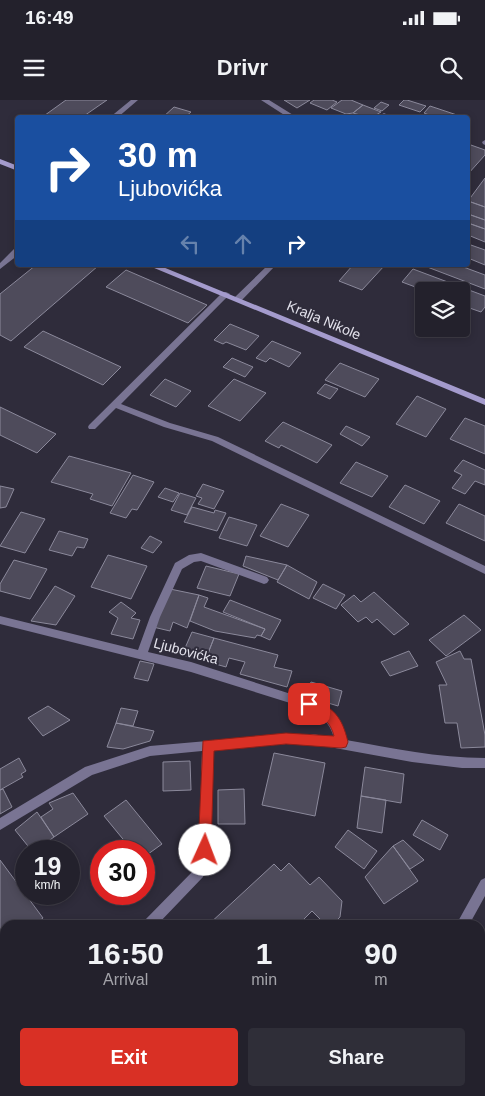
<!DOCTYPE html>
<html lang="en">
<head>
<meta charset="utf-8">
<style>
	body { margin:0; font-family:Helvetica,sans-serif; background:#2f2e38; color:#f1f3f6; height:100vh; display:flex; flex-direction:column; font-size:19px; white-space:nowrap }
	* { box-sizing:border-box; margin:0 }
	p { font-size:16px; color:#a3a3a9 }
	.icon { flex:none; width:28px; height:28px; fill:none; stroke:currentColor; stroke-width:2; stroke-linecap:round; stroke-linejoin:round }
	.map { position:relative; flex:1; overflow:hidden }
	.panel { position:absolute; left:0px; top:820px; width:485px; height:176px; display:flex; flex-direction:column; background:#23212c; border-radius:15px 15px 0 0; box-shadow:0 2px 8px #0003,0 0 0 1px #403e48 }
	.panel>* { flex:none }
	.top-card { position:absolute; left:15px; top:15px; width:455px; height:152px; border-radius:5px; box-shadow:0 2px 8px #0003,0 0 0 1px #403e48; background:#1a4fa0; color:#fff; overflow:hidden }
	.tools { position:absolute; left:415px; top:182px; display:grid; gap:10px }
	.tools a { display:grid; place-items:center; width:55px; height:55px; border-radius:5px; background:#23212c; box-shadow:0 2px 8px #0003,0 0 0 1px #403e48; font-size:25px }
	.speed { position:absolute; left:15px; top:740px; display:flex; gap:10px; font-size:25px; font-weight:700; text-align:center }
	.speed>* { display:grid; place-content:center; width:65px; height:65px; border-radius:50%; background:#23212c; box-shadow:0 2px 8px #0003,0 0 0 1px #403e48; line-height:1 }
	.speed small { font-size:12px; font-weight:400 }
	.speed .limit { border:8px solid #d22; background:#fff; color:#111 }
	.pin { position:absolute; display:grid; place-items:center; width:42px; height:42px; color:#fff; margin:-21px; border-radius:10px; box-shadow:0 2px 8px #0006 }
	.me { position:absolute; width:55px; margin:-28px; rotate:2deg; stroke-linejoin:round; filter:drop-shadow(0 0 4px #0008) }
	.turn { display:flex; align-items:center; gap:18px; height:105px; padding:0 20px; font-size:22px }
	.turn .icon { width:65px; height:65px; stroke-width:2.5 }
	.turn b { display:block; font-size:35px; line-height:42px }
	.lanes { display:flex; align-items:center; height:48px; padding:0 20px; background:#0003; justify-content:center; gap:25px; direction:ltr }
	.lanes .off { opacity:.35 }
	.eta { display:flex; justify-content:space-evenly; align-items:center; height:85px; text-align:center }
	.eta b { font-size:30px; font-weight:700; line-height:35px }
	.primary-button { display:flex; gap:10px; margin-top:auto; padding:10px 20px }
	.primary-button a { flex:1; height:58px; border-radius:5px; background:#d93025; color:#fff; font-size:20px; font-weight:700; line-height:58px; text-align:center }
	.primary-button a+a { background:#2f2e38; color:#f1f3f6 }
	.status { display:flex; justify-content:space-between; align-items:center; height:35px; padding:0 25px; background:#23212c; direction:ltr }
	.status svg { height:14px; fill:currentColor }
	header { display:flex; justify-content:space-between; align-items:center; height:65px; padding:0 20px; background:#23212c; font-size:22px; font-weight:700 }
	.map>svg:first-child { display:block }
</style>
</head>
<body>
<div class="status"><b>16:49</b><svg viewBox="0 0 49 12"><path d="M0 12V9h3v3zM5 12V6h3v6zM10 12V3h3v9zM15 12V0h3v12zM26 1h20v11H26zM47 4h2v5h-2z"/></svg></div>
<header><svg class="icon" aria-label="menu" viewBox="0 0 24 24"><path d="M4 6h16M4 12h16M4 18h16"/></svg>Drivr<svg class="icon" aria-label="search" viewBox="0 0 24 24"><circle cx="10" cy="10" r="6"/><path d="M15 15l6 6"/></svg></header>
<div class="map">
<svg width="485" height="996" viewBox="0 0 485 996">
	<rect width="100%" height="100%" fill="#2f2c3b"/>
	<!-- building -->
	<path fill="#4e4b5b" stroke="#8b899b" d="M66,0h41l-26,18h-40z
		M284,0h26l-13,8z
		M314,0h18l5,2 -10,8 -17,-7z
		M342,0h9l12,5 -10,8 -7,1 -15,-6z
		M404,0h3l19,6 -6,6 -21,-7z
		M381,2l8,3 -7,6 -8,-3z
		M363,5l18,7 -10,6 -18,-5z
		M430,6l27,9 -2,3h-18l-13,-5z
		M174,7l17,5 -7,6h-22z
		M468,44l17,6v5l-17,19z
		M485,78v29l-17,-6z
		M468,101l17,6v13l-17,-6z
		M468,114l17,6v9l-17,-6z
		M468,123l17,6v13l-17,-7z
		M468,144l17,6v15l-17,-7z
		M36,165l62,1 -87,75 -11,-6v-41z
		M353,165h32l-23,25 -23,-9z
		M422,165h36l27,10v14z
		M413,169l72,27v11l-4,5 -20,-7v-14h-35l-24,-9z
		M126,170l81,35 -19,18 -82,-36z
		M230,224l29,12 -13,14 -20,-8 -3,2 -9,-4z
		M43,231l78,36 -18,18 -79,-38z
		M272,241l29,12 -12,14 -19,-9 -4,4 -10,-4z
		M232,258l21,9 -8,10 -22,-10z
		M340,263l39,16 -14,18 -40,-17z
		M165,279l26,12 -15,16 -26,-12z
		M234,279l32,14 -26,28 -32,-15z
		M325,284l13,5 -8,10 -13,-6z
		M417,296l29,13 -20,28 -30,-13z
		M0,307l56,27 -19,19 -37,-18z
		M465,318l20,8v28l-35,-15z
		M283,322l49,23 -15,18 -36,-18 -2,3 -14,-7z
		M346,326l24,11 -8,9 -22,-12z
		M69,356l62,17 -19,33 -22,-7 3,-5 -42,-12z
		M463,360l22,10v15l-10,-4 -10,13 -13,-6 10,-13 -8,-4z
		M356,362l32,14 -16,21 -32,-14z
		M133,375l21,7 -17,28 -5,-1 -6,9 -16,-5z
		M203,384l21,7 -10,18 -16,-5 4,-6 -6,-2z
		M405,385l35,16 -16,23 -35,-17z
		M0,386l14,3 -8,18 -6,1z
		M165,388l14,5 -6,9 -15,-5z
		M180,393l16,5 -9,17 -16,-5z
		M281,404l28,11 -21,32 -28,-11z
		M459,404l26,12v25l-39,-18z
		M192,407l22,6 1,-3 11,3 -9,18 -33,-9z
		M21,412l24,7 -20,34 -25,-7z
		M229,417l28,8 -10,21 -28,-8z
		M59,431l29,8 -4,9 -7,-1 -5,9 -23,-6z
		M150,436l12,6 -9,11 -12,-5z
		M108,455l39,11 -16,33 -40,-12z
		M246,456l41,9 -9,15 -35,-14z
		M14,460l33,9 -17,30 -30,-8v-7z
		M287,465l30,17 -8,17 -32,-17z
		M206,466l33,8 -9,22 -33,-8z
		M323,484l22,11 -9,14 -23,-11z
		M55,486l20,10 -19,29 -25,-4z
		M170,489l29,6 -12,33 -14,-6 -3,9 -17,-4z
		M374,492l35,32 -15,11 -17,-16 -5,4 -6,-6 -8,5 -17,-17 13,-10 7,7z
		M199,495l9,3 -4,9 61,22 -4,7 -4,-1 -2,3 -40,-7 -25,-10z
		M230,500l51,20 -11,20 -9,-4 4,-7 -42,-17z
		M121,502l15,11 -5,5 9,2 -7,19 -22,-5 7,-16 -9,-6z
		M464,515l17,15 -35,26 -17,-16z
		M192,532l22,6 -9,23 -23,-6z
		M214,538l64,17 -4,12 18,4 -5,16 -47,-13 5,-12 -16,-4 -3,9 -21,-6z
		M409,551l9,15 -28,10 -9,-14z
		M460,551l4,8h7l14,76v12l-24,1 -4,-25h-12l-6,-38h8l-11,-23z
		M140,561l14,3 -6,17 -14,-3z
		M311,582l31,9 -4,15 -33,-10z
		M48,606l22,14 -27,16 -15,-18z
		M121,608l17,3 -5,15 -17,-3z
		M116,623l38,8 -4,10 -27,8 -16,-2z
		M274,653l51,10 -10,53 -53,-11z
		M19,658l7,13 -5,3 2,3 -23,13v-21z
		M190,661l1,29 -28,1v-29z
		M365,667l39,7 -3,29 -40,-7z
		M3,689l9,18 -12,7v-24z
		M244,689l1,35h-27v-34z
		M73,693l15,21 -34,23 -13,-20 12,-8 -4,-6z
		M361,696l25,4 -4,33 -25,-5z
		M126,700l36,44 -18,13v-6h-26l9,-7 -23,-28z
		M37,712l17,25 -7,5 6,9h-21l-17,-21z
		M422,720l26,15 -8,15 -27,-15z
		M348,730l29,21 -13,18 -29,-22z
		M403,740l21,20 -14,9 -17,-23z
		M393,746l25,35 -34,23 -19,-27z
		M0,760l43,58 -9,7h-29v22l-5,4z
		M289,763l21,22 9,-8 23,24 -2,16 -8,8h-6l-14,-14 -14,14h-90l66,-61 7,7z
		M5,850v79l-5,-7v-68z
		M485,907v21l-5,-4v-7z
		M49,991h55l-5,5h-46z
		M253,991h81l-4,5h-73z
		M442,991h32l6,5h-41z"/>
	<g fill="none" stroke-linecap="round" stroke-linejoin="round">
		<!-- lane -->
		<path fill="#797493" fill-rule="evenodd" d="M485,40v5l-2,-1 -1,-2z"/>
		<!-- street -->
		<path fill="#797493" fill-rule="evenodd" d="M131,0h7l-21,18h-8z
			M261,0h8l29,18h-9z
			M384,13l2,1v2l-11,2z
			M15,148h3v7l-18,14v-6z
			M268,165h8l-35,36h-6v-4z
			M223,192h3l4,2 -109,110 49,19 48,14 267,129v8l-273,-133 -48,-14 -48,-19 -21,21h-6l-1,-2 1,-2z
			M201,453l66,24 2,3 -2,3 -3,1 -63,-23 -7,1 -12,7 -22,48 -12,35 43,10 122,39c18,9 28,19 33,39 46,8 92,18 139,18v10h-23l-50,-6 -99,-18h-27l-73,6 -2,100 -8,27 -46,48h-15l2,-4 50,-51 5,-20 3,-99 -52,5 -58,19 -92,55v-12l85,-51 65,-21 136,-12h27l21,4c-4,-16 -14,-23 -28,-30l-115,-36 -191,-48v-8l138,34 12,-33 25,-54 14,-8z
			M485,778v18l-16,29h-13l25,-45z
			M480,971l5,2v15l-5,-2z
			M358,991h15l-2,5h-15z"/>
		<!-- secondary -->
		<path fill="#a49bcd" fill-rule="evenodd" d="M0,59l18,7v5l-18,-7z
			M147,165h11l327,134v6z"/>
	</g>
	<!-- route -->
	<path fill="#d93025" stroke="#8d1f18" d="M309,598c25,9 33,19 39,44l-2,5 -5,1 -55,-4 -72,7 -3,99 -1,4 -5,2 -5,-2 -2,-4 5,-109 83,-8 48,3c-6,-24 -24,-19 -31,-32l2,-4z"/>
	<g text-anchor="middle" stroke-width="4" stroke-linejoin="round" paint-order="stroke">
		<!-- street labels -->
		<g font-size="14" fill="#e2e1eb" stroke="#2f2c3b">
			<text transform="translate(324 220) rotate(23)" y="5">Kralja Nikole</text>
			<text transform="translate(186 551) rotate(15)" y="5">Ljubovićka</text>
		</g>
	</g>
</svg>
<div class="tools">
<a><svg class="icon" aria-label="layers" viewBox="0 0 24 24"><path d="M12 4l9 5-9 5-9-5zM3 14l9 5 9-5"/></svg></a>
</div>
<div class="speed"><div>19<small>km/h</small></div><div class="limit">30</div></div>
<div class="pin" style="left:309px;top:604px;background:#d93025"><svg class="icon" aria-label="arrive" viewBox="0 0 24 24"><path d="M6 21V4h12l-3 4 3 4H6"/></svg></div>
<svg class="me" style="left:205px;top:750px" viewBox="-20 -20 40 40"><circle r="19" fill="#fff"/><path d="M0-13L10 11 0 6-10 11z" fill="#d93025"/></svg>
<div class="top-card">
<div class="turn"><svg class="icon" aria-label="right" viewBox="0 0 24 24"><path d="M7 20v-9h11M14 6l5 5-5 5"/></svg><div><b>30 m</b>Ljubovićka</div></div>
<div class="lanes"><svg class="icon off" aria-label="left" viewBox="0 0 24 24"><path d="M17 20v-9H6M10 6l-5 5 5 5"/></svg><svg class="icon off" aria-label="ahead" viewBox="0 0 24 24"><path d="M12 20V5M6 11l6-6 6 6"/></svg><svg class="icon" aria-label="right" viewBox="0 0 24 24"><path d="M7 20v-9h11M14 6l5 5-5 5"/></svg></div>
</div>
<section class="panel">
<div class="eta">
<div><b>16:50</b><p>Arrival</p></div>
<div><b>1</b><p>min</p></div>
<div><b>90</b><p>m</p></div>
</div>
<div class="primary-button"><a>Exit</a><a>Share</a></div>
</section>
</div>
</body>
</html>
